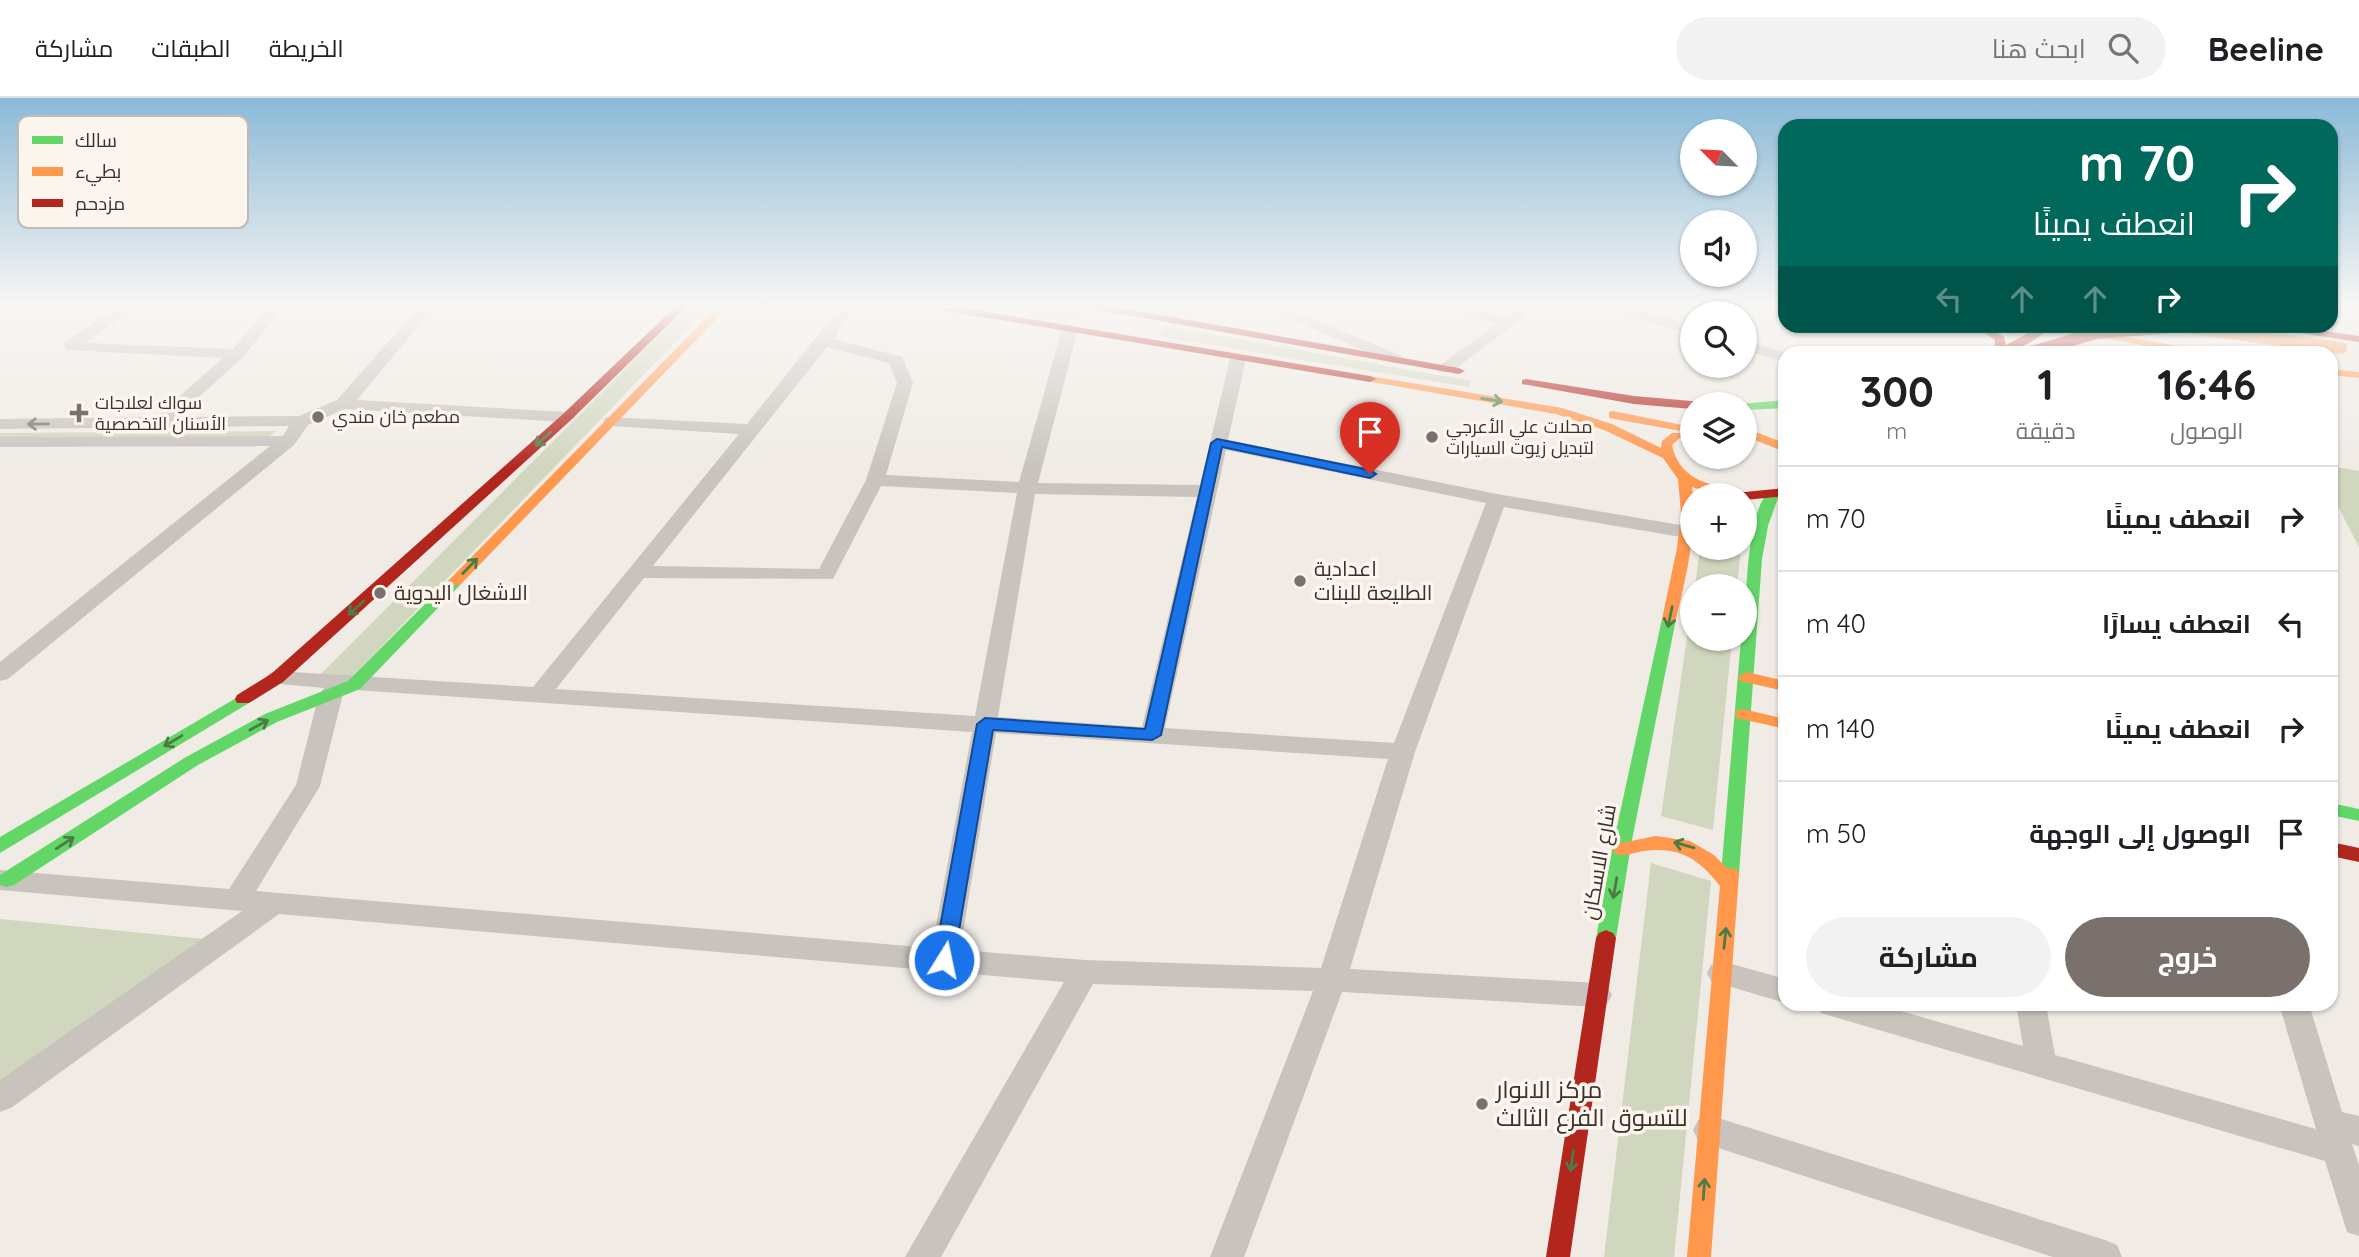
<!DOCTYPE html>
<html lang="ar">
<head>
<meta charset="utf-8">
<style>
	body { margin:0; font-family:Quicksand,Cairo,sans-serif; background:#f2f2f2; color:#202124; direction:rtl; height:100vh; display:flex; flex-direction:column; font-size:26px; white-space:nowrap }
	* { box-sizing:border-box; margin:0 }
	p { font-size:23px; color:#757577 }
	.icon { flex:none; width:38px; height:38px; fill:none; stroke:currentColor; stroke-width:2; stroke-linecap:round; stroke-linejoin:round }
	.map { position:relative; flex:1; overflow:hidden; direction:ltr }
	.sheet { position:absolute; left:1778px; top:248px; width:560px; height:665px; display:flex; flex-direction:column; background:#fff; border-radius:21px; box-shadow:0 2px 5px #0004; direction:rtl }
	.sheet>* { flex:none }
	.guide { position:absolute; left:1778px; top:21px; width:560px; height:214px; border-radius:21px; box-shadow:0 2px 5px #0004; direction:rtl; background:#00695c; color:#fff; overflow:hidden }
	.needle { width:46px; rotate:294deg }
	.fabs { position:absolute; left:1680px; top:21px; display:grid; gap:14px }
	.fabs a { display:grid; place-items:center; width:77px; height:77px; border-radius:50%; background:#fff; box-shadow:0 2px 5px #0004; font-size:35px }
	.pin { position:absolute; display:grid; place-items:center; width:60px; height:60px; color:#fff; margin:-72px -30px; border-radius:50% 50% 50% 0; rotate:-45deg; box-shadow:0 0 7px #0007 }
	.pin .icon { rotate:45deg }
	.me { position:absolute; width:77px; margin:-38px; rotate:10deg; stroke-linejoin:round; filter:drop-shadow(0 0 5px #0008) }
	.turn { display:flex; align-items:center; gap:24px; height:147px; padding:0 28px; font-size:32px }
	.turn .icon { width:91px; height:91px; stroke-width:2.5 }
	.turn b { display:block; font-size:49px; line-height:60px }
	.lanes { display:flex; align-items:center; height:66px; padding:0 28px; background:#0003; justify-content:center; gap:35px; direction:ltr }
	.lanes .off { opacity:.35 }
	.eta { display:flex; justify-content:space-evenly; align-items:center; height:119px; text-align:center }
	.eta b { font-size:42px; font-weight:700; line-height:49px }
	.primary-button { display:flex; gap:14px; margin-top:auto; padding:14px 28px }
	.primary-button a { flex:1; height:80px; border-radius:42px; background:#7a716c; color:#fff; font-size:28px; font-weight:700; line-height:80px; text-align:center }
	.primary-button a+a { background:#f2f2f2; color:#202124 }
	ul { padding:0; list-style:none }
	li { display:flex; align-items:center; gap:21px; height:105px; padding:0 28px; border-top:2px solid #e0e0e0 }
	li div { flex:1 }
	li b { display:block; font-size:26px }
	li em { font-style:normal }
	header { display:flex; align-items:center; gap:42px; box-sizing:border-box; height:98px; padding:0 35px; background:#fff; border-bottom:2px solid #e0e0e0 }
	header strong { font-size:33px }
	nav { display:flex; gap:38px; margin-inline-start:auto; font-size:24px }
	.search { width:490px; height:63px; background:#f2f2f2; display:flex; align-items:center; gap:18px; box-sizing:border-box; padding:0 24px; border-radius:38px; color:#757577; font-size:26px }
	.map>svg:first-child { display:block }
</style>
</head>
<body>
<header>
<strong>Beeline</strong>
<div class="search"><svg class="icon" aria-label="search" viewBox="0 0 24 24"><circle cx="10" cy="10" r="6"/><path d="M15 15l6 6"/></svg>ابحث هنا</div>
<nav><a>الخريطة</a><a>الطبقات</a><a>مشاركة</a></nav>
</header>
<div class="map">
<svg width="2359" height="1159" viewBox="0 0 2359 1159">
	<rect width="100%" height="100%" fill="#f0ebe5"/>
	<!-- green -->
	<path fill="#d1d6bf" d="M687,209h22l-357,370 -33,-1z
		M998,209h56l30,5 -8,8z
		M1167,228l304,55 -2,6 -312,-51z
		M276,333l-11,9 -265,3v-10z
		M2331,368l28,5v76l-28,-54z
		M1700,450h41l-4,38h-42z
		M1692,505v36h40l-19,191 -52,-14z
		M1651,765l60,18 -37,376h-70z
		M0,821l204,20 -204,142z"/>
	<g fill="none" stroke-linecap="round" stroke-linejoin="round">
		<!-- street -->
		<path fill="#c9c3be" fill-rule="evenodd" d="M118,209h18l-51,36 148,6 35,-42h16l-41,50 -66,60 122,-1 38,-16 82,-93h15l-77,93 210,12 9,5 -9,5 -222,-13 -37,16 -14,20 -286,234 -8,2v-19l270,-216 -270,1v-10l283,-1 6,-10 -289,3v-10l156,-2 67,-59 -156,-8 -3,-6 2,-3z
			M840,209h15l-22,32 69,18 11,26 -27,92 133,7 43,-153 8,-5 8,5 -40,154 162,2 30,-126 8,-5 8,5 -18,81 269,54 195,33v10l-5,1 -183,-31 -89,245 -65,217 247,14 10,3 5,9 -5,9 -10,3 -255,-15 -98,265h-34l103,-266 -220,-7 -152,273h-36l159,-275 -785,-68 -268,194 -11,4v-32l242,-169 -242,-21v-20l229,19 67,-104 23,-91 5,-6 -55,-5 -3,-5 3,-5 8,-2 256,16 206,-253 -127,-8 -9,-5 3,-4 141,7zM827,249l62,16 8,20 -31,97 -47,89 -166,-3zM1226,352l260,53 -92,240 -229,-15zM881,388l136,7 -42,223 -419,-27 88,-111 189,1zM1035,396l162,3 -55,230 -144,-10zM340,591l632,43 -40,216 -676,-57 64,-105 23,-92zM996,635l392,26 -67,209 -236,-8 -125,-10z
			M1263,209h20l117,48 2,3 -8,5 -6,-2z
			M1449,209h22l35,10 14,-10h17l-86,65h-12l-2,-3 2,-3 58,-42 -46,-14z
			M1605,209h23l64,18v10l-84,-25z
			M1745,242l6,2 39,12h-5v8l-6,-2 -34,-10z
			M1721,863l64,18v24l-74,-22 -4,-8 4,-8z
			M1817,906h59l147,42 -7,-42h30l9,51 261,74 -37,-125h30l33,108 17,4v30l-7,-2 7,21v71l-12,-4 -22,-71 -494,-145 -10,-3z
			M1709,1017l396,125 12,5 5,12h-69l-344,-112 -11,-5 -5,-10 5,-10z"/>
		<!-- fast -->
		<path fill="#63d668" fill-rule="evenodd" d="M1785,302v8l-40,2v-6h-5z
			M1772,393l7,4 -11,31 -6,33 -23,315 -2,5 -7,2 -7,-2 -2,-5 20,-235h4c0,-26 1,-139 27,-148z
			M455,480l7,4 -2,3 -100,104 -83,33 -79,43 -184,120 -7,2 -7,-2v-10l186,-118 79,-43 83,-33 102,-102z
			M1669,516l7,5 -45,226 -15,93 -3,5 -7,3 -7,-3 -3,-5 17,-93 49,-226z
			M243,596l6,1 2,4 -2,4 -249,150v-16z
			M2331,705l28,6v12l-28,-6z"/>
		<!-- slow -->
		<path fill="#ff974d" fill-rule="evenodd" d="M717,209h11l-268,278h-10l-2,-3 2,-3z
			M2042,228h22l160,28h-28l-149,-25z
			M2331,271l28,3v6l-28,-3z
			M1370,278l192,32 50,16 49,24 1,-7 10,-8h8l2,3 -10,9c8,38 41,40 73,47l2,3 -2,3v-3h-27l-26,-8c6,42 -6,90 -16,132l-2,3h-10l-2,-3 15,-71 4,-35 -3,-34 -15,-21 -59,-28 -48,-16 -190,-33 -2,-2z
			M1613,313l79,16v6l-83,-15v-6z
			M1745,330l40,15v9l-40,-16z
			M1746,574l39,9v10l-45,-10 -2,-4z
			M1743,611l42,10v10l-48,-11 -2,-4 2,-4z
			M1656,738l34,5 24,14 13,13 10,1 2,5 -28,383h-24l33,-371c-21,-28 -42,-40 -77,-35 -10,2 -18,6 -27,3l-3,-5 3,-5z"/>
		<!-- jam -->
		<path fill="#b3261e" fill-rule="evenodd" d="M675,209h11l-115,113 -288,262 -34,21h-12l-2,-4 2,-4 34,-21 292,-260z
			M936,209h22l412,69 6,3 -6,3 -429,-72z
			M1094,209h21l344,61 6,3 -6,3 -360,-64z
			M1974,228h12l18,11 2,8 35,-19h11c-17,16 -40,28 -63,28l5,-5 1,-9z
			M2304,230l55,8v6l-59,-9v-4z
			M1526,281l108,17 58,5 5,3h-5v5l-58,-5 -112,-20v-4z
			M1785,390v8l-40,4v-5h-6l6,-3z
			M2331,744l28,6v14l-28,-6z
			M1606,832l7,3 3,5 -46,319h-24l50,-319 3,-5z"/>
		<!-- slow-bridge -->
		<path stroke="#ff974d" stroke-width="12" d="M2175,228l166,22"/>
		<!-- jam-bridge -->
		<path stroke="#b3261e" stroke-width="12" d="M2025,256l71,-21 90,-7"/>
	</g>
	<!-- one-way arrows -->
	<defs><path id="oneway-shaft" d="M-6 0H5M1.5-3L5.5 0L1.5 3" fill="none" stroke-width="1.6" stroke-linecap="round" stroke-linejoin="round" transform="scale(1.75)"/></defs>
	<g stroke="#4d7b46">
		<use href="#oneway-shaft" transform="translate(1492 302) rotate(9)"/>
		<use href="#oneway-shaft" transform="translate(543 341) rotate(138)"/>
		<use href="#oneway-shaft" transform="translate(470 468) rotate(-46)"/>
		<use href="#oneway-shaft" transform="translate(356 510) rotate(138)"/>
		<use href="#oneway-shaft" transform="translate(1670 519) rotate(102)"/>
		<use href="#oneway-shaft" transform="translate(259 627) rotate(-29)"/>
		<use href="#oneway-shaft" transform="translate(173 643) rotate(149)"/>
		<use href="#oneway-shaft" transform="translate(65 745) rotate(-33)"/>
		<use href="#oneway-shaft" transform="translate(1684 747) rotate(-164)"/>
		<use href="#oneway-shaft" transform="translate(1615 790) rotate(100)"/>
		<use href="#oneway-shaft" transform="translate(1725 840) rotate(-84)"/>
		<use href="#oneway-shaft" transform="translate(1572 1063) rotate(98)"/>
		<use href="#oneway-shaft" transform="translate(1704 1091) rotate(-86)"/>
	</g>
	<use stroke="#7b726d" href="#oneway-shaft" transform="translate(38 326) rotate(179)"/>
	<!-- sky -->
	<linearGradient id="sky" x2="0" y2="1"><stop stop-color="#8bbad8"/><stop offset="0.56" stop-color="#f8f6f3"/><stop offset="1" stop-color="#f8f6f3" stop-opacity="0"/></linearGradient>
	<rect width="2359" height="371" fill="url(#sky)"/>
	<!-- route -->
	<path fill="#1a73e8" stroke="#114b97" stroke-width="2" d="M1217,341l153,31 6,4 -6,4 -148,-31 -61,288 -9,5 -159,-10 -39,230 -3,6 -7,2 -7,-2 -3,-6 43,-236 8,-6 160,11 66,-286z"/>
	<!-- markers -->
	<g fill="#7a716c" stroke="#fbf5ee" stroke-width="2.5">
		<path d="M75.5 304.5h7v7h7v7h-7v7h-7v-7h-7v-7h7z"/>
		<circle cx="318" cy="319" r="7"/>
		<circle cx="1432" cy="339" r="7"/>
		<circle cx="1300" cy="483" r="7"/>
		<circle cx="380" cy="495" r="7"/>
		<circle cx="1482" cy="1006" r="7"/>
	</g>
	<g text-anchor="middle" stroke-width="7" stroke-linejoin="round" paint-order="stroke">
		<!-- far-poi labels -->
		<g font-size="18" fill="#3b302b" stroke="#fbf5ee" text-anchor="start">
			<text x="95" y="311">سواك لعلاجات<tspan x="95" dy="21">الأسنان التخصصية</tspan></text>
			<text x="332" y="325">مطعم خان مندي</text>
			<text x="1446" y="335">محلات علي الأعرجي<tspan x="1446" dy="21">لتبديل زيوت السيارات</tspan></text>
		</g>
		<!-- poi labels -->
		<g font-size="21" fill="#3b302b" stroke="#fbf5ee" text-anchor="start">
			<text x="1314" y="478">اعدادية<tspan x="1314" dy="24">الطليعة للبنات</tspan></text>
			<text x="394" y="502">الاشغال اليدوية</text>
		</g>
		<!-- street labels -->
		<g font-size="21" fill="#3b302b" stroke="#fbf5ee">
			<text transform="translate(1599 764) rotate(-80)" y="7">شارع الاسكان</text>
		</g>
		<!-- near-poi labels -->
		<g font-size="24" fill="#3b302b" stroke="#fbf5ee" text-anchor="start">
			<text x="1496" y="1000">مركز الانوار<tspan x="1496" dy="28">للتسوق الفرع الثالث</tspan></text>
		</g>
	</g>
	<!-- legend -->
	<rect x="18" y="18" width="230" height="112" rx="10" fill="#fbf5ee" stroke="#c1bab4" stroke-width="2"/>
	<rect x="32" y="38" width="31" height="8" fill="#63d668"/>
	<rect x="32" y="69" width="31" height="9" fill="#ff974d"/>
	<rect x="32" y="101" width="31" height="8" fill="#b3261e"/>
	<g font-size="19" fill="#3b302b">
		<text x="75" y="49">سالك</text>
		<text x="75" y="80">بطيء</text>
		<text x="75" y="112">مزدحم</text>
	</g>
</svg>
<div class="fabs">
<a><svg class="needle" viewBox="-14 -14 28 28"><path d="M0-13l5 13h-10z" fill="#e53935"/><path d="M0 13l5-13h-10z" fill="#757577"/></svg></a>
<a><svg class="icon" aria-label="sound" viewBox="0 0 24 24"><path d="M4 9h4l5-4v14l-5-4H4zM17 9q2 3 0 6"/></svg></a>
<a><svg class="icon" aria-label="search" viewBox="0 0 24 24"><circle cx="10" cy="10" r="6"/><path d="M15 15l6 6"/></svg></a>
<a><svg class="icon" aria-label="layers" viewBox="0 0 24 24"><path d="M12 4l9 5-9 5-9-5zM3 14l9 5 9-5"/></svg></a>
<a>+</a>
<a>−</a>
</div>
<div class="pin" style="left:1370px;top:376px;background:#d93025"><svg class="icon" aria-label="arrive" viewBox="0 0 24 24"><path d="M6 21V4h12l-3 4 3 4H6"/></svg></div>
<svg class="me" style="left:944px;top:862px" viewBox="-20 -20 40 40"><circle r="17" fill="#1a73e8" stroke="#fff" stroke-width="3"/><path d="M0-11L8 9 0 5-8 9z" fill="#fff"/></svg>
<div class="guide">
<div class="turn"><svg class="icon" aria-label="right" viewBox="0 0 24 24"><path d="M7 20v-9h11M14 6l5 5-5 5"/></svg><div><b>70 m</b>انعطف يمينًا</div></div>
<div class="lanes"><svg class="icon off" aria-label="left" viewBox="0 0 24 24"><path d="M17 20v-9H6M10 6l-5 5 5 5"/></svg><svg class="icon off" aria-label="ahead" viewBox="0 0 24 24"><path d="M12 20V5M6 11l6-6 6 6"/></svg><svg class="icon off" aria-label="ahead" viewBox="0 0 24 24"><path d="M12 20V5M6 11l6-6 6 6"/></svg><svg class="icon" aria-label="right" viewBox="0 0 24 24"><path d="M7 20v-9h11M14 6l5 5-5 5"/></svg></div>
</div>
<section class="sheet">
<div class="eta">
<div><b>16:46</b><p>الوصول</p></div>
<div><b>1</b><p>دقيقة</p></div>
<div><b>300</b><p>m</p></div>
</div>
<ul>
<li><svg class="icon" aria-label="right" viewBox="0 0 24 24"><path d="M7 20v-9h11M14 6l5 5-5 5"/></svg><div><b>انعطف يمينًا</b></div><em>70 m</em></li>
<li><svg class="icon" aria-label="left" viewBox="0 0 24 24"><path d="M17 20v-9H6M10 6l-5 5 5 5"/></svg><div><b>انعطف يسارًا</b></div><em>40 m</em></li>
<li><svg class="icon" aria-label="right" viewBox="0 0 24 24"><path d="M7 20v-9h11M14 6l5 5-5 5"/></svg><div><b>انعطف يمينًا</b></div><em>140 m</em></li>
<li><svg class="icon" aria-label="arrive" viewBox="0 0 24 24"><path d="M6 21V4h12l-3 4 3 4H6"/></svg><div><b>الوصول إلى الوجهة</b></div><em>50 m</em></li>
</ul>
<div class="primary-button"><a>خروج</a><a>مشاركة</a></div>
</section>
</div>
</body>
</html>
